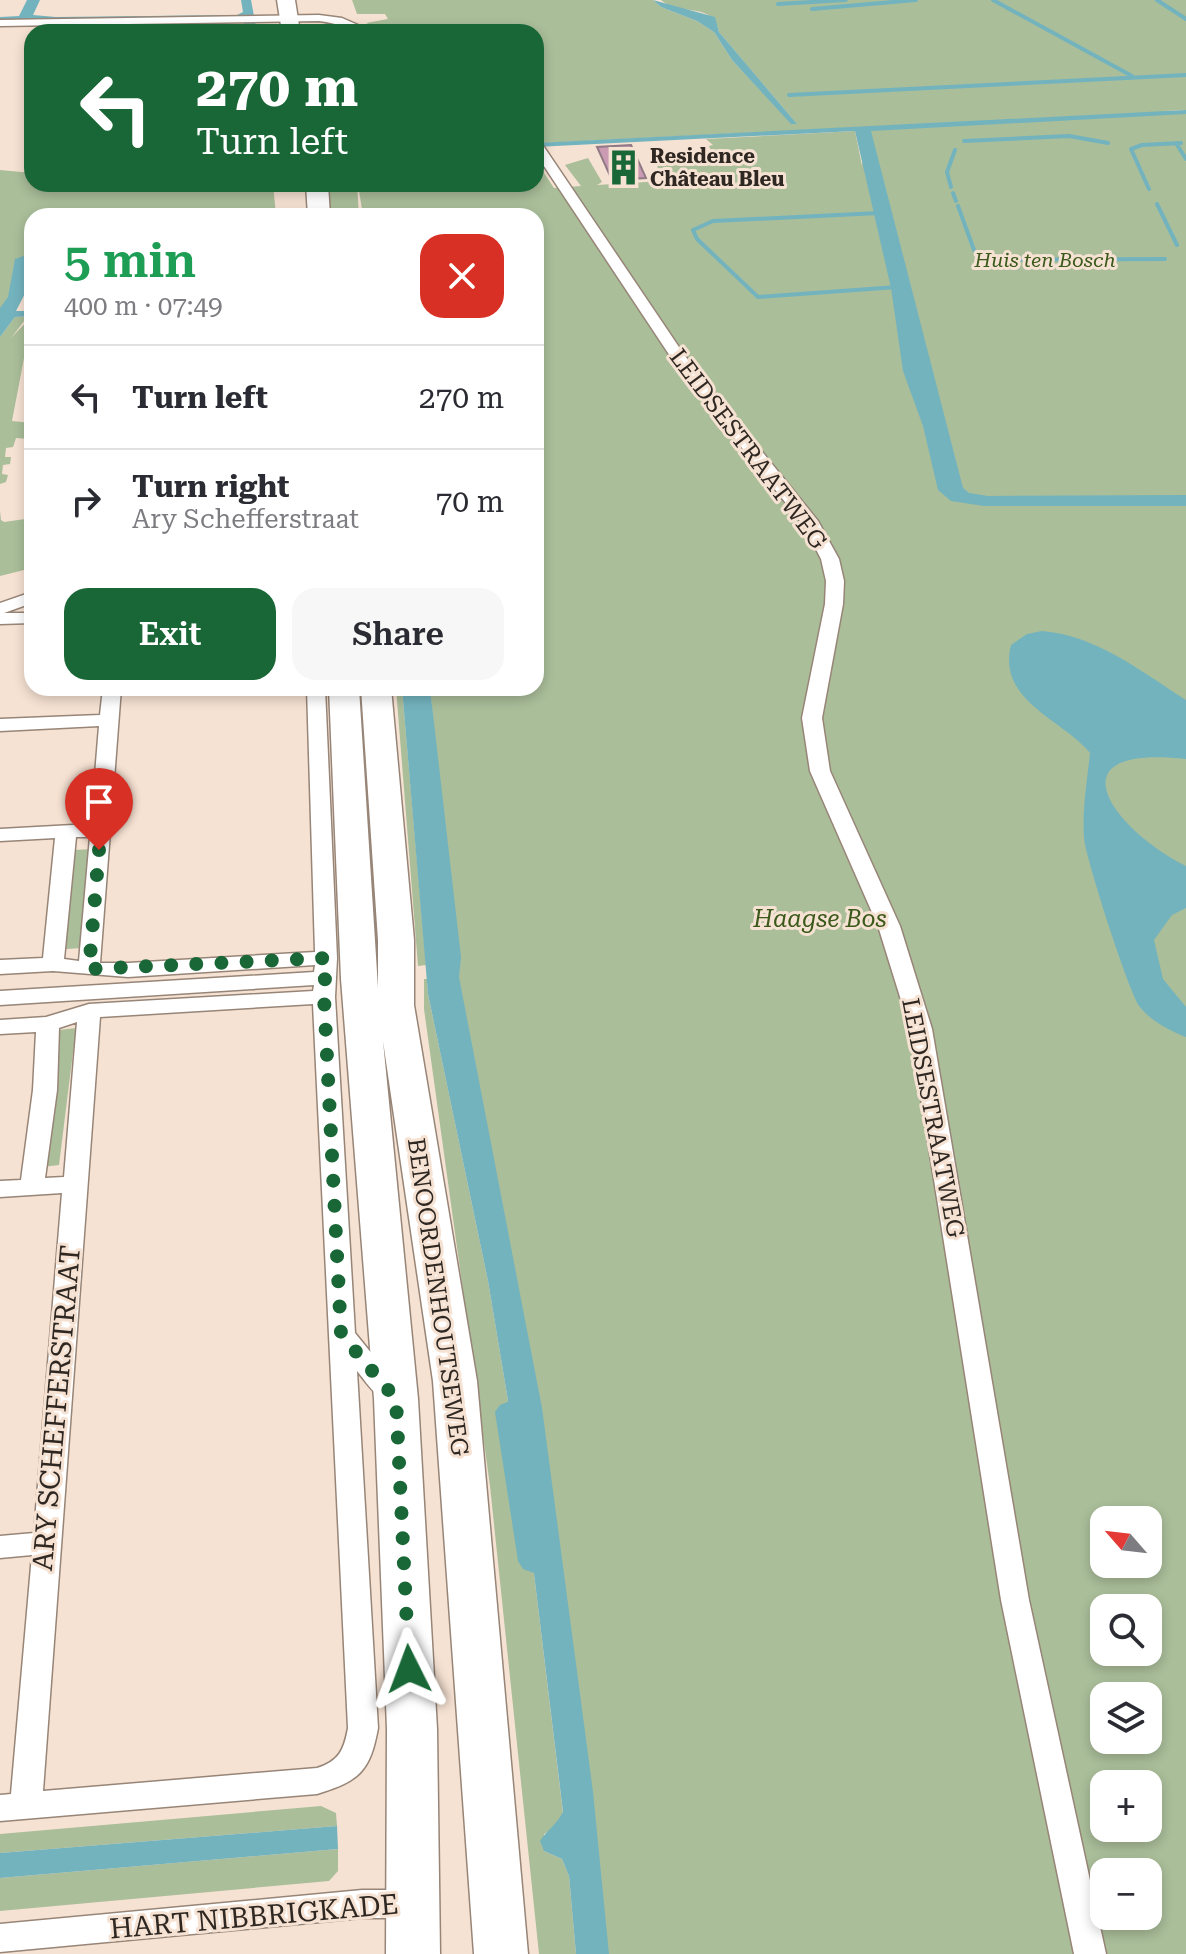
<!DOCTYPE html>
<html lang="en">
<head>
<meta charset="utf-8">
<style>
	body { margin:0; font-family:"Roboto Serif",serif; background:#f7f7f7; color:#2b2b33; height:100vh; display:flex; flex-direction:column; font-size:30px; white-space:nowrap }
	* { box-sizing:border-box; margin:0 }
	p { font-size:26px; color:#7c7c81 }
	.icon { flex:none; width:44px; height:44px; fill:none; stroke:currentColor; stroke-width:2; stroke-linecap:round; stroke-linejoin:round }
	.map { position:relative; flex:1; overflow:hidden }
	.drawer { position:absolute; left:24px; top:208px; width:520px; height:488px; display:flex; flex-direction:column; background:#fff; border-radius:24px; box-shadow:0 4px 12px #0003 }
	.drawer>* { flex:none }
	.guide { position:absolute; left:24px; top:24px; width:520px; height:168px; border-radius:24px; box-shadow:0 4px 12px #0003; background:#196736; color:#fff; overflow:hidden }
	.needle { width:52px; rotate:298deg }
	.fabs { position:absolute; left:1090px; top:1506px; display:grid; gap:16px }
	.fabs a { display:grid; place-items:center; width:72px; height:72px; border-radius:16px; background:#fff; box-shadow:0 4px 12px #0003; font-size:40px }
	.pin { position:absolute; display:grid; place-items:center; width:68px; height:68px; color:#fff; margin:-82px -34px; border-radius:50% 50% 50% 0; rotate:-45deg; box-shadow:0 0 8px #0007 }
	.pin .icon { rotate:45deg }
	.me { position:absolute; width:88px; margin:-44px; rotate:357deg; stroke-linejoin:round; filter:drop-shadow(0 0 6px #0008) }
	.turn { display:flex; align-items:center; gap:28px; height:168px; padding:0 40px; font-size:36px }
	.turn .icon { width:104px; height:104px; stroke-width:2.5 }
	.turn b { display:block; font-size:56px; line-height:68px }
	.round { display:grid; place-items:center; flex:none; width:84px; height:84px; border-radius:24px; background:#f7f7f7 }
	.head { display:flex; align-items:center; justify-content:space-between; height:136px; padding:0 40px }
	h1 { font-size:48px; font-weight:600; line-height:60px; color:#1e9e55 }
	.cta { display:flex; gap:16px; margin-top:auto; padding:16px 40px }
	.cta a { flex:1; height:92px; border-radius:24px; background:#196736; color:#fff; font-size:32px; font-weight:600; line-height:92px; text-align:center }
	.cta a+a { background:#f7f7f7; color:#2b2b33 }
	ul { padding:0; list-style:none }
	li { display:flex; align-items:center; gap:24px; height:104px; padding:0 40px; border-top:2px solid #e1e1e2 }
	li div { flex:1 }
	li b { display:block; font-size:30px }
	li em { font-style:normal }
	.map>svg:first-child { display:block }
</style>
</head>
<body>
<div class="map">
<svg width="1186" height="1954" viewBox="0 0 1186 1954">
	<rect width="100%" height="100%" fill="#f6e2d3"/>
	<!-- green -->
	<path fill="#aabe9a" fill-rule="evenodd" d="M352,0h301l8,7 36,14 17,11 18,28 60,64 4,-1 -77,-91c-5,-31 -39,-15 -58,-32h525v110l-21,1h21v1843h-584l-137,-899 -35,-367h106v-472h-173l-5,-32h178v-23l18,27 27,-2 -16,-21 23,-7 14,24 -5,3 65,-4 -8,-25 58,-3 -3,-7 4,-1 -7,-6 149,-8 7,35 4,-39 -322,16 -8,-13v-98h-149l-21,-9 22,-4 -3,-5h-28zM1104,1520h44v44h-44zM1104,1608h44v44h-44zM1104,1696h44v44h-44zM1104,1784h44v44h-44zM1104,1872h44v44h-44z
		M198,22l1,10h-21l-1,-5 -103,5 1,-6 9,-2z
		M0,170l32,3v11h241l3,31 -244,1v40l-32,66z
		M327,184h30l2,32h-30z
		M28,316l-17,22 21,-22 -20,105 20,2 -3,16 -13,-1 -3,9 -7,1 -1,9h6l-1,7 -7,1 -1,9 6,1 -2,7 -6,2v-147l15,-20z
		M0,511l1,9 3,2 28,-4v50l-32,8z
		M396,688h6l24,277 -8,1z
		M93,849l-10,99 -17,1 8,-99z
		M424,979h3l1,15 60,287 38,227 37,305 -8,15 -11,6v17l18,8 7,17 7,78h-37l-49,-468 -66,-477z
		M76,1028l-17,137 -17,2 17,-137z
		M321,1806l15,7 1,13 -337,27v-19z
		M338,1849v22l-9,10 -329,30v-33z"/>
	<!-- water -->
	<path fill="#73b3be" d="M27,0h13l-7,15 23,2 181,-2 6,-3 -2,-12h10l6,32h-10l-6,-15 -241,3v-3l19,-1z
		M653,0l62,17 4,15 78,92h-6l-59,-64 -18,-28 -17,-11 -36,-14z
		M1186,110v4l-315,17 92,357 6,5 19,3 198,-1v11h-202l-33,-5 -13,-11 -15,-64 -20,-55 -12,-83 -36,-157 -319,16v-4z
		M32,253v27l-16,31h16v5l-17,1 -15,20v-29l8,-11 7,-38z
		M1042,631c54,4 100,41 144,69v59c-137,-15 -73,70 0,107v42l-14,7 -18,25 9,39 23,28v30c-16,-6 -35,-16 -46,-30 -10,-11 -55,-151 -56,-169 -2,-29 3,-56 6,-85 -28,-34 -93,-52 -79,-108l16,-11z
		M402,688h28l31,269 -2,20 83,431 51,384 16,162h-33l-7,-78 -7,-17 -18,-8 -4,-10c7,-11 17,-17 23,-29l-37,-304 -38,-227 -60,-287z
		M337,1826l1,23 -338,29v-25z"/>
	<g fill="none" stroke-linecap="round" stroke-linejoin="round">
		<!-- stream -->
		<path stroke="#73b3be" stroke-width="4" d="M993,0l139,76
			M1157,0l29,19
			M778,4l68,-4
			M812,9l104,-9
			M789,95l397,-20
			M964,141l105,-5 39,7
			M1176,143l10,16
			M951,187l-4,-15 8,-22
			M1149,189l-18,-40 11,-4 39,-2
			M953,193l3,8
			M1157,204l20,41
			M958,206l16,44
			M879,213l-166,8 -20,9 4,9 61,58 139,-10
			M994,260l171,-1"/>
		<!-- canal -->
		<path fill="#73b3be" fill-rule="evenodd" d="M510,1401l10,4 5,7 25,149 -5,8 -11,4 -11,-4 -5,-8 -23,-149 5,-7z"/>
	</g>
	<!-- building -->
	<path fill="#cb9ab3" stroke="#8f7a85" stroke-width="2" d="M631,145l15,33 -34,2 -15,-33z"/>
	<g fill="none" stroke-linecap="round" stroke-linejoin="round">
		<defs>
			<path id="street" d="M319,15l23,3 32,14c-20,0 -36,-9 -55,-11l-319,5v-6z
				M536,140l6,4 143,212 133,165 21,38 5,22 -1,23 -21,114 8,53 70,155 32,103 97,571 77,354h-32l-73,-354 -91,-571 -32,-103 -68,-155 -8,-53 23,-114 1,-23 -5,-22 -17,-33 -130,-164 -138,-208z
				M32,592v11l-28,10h28v10l-32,1v-21z
				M103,688h18l-21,275h28l187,-11 -8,-264h18l12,270 -2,39 20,336 47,58 -4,7c-20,6 -29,-13 -41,-27l21,357c-8,44 -19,53 -61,66l-317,27v-26l11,-1 21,-239 -32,3v-22l34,-3 28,-340 -62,4v-16l21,-1 12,-90 3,-58 -36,2v-14l46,-3 43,-13 224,-13 1,-6 -314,20v-14l314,-19 1,-7 -187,12 -75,-6 -53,3v-14l43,-2 12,-120 -55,3v-12l91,-5 8,-98 -99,5v-12l100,-4zM76,837h14l-11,124 -15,-2zM313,1004l35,724c-4,22 -9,33 -31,40l-274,23 57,-774zM77,1022l-13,155 -19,1 12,-88 2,-62z
				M362,1890h51l11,4 5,10 -5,10 -11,4h-51l-362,34v-28z"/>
			<path id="primary" d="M277,0h18l5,32h-18z
				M306,184h22l2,32h-22z
				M329,688h30l19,300v-48l-17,-252h30l23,252v65l63,376 51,573h-54l-41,-573 -50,-340 35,358 19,330 3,225h-54l1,-225 -13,-330 -33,-420z"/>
		</defs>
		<!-- street casing -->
		<use href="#street" stroke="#978577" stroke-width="3"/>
		<!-- primary casing -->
		<use href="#primary" stroke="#978577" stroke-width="3"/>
		<!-- street -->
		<use href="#street" fill="#fff" fill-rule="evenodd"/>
		<!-- primary -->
		<use href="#primary" fill="#fff" fill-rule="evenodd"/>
	</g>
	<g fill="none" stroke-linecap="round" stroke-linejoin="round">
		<!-- route -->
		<path stroke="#196736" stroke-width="14" stroke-dasharray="0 25.2" d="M99,850l-10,119 237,-11 -2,39 17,337 55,65 13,270"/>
	</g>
	<!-- icons -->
	<defs>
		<symbol id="building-bare" viewBox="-9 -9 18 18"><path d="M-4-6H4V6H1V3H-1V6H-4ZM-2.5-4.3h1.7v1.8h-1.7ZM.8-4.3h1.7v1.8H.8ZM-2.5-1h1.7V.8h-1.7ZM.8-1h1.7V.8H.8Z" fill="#196736" stroke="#f6e2d3" stroke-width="2.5" paint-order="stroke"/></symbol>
	</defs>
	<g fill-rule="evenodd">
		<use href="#building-bare" x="598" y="142" width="51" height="51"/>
	</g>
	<g text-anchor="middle" stroke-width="6" stroke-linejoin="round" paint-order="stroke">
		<!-- far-poi labels -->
		<g font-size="20" font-weight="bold" fill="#2f2822" stroke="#f6e2d3" text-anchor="start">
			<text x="650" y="163">Residence<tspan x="650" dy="23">Château Bleu</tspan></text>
		</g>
		<!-- far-park labels -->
		<g font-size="20" font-style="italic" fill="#3a591a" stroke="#f6e2d3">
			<text x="1045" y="267">Huis ten Bosch</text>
		</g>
		<!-- street labels -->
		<g font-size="24" fill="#2f2822" stroke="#f6e2d3">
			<text transform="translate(748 449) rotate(53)" y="8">LEIDSESTRAATWEG</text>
			<text transform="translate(933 1118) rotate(79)" y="8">LEIDSESTRAATWEG</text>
			<text transform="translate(438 1297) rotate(82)" y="8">BENOORDENHOUTSEWEG</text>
		</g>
		<!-- park labels -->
		<g font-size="24" font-style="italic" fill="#3a591a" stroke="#f6e2d3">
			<text x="820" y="927">Haagse Bos</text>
		</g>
		<!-- near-street labels -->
		<g font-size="28" fill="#2f2822" stroke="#f6e2d3">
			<text transform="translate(56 1408) rotate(-85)" y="10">ARY SCHEFFERSTRAAT</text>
			<text transform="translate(254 1916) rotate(-5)" y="10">HART NIBBRIGKADE</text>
		</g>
	</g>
</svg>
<div class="fabs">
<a><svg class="needle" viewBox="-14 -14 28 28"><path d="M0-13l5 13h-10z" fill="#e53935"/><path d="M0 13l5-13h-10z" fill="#7c7c81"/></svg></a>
<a><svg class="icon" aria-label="search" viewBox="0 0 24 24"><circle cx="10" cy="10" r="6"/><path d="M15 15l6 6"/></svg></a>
<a><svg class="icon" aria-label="layers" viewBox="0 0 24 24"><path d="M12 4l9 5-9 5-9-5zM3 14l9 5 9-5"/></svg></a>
<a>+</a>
<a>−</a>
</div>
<div class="pin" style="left:99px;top:850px;background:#d93025"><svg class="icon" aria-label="arrive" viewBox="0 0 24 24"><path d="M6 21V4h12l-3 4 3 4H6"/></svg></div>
<svg class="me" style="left:409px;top:1669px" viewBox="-20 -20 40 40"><path d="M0-17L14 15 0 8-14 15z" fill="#196736" stroke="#fff" stroke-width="4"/></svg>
<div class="guide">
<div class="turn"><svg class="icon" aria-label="left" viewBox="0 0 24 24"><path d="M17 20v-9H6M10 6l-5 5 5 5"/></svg><div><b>270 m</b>Turn left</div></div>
</div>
<section class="drawer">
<div class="head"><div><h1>5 min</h1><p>400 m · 07:49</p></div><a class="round" style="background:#d93025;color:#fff"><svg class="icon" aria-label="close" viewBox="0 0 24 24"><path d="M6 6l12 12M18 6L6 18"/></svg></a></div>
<ul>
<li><svg class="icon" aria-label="left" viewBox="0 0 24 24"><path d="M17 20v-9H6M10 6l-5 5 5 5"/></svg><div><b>Turn left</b></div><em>270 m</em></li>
<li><svg class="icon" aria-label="right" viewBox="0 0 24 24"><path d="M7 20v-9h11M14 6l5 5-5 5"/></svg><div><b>Turn right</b><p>Ary Schefferstraat</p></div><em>70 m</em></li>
</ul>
<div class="cta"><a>Exit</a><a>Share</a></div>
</section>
</div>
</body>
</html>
